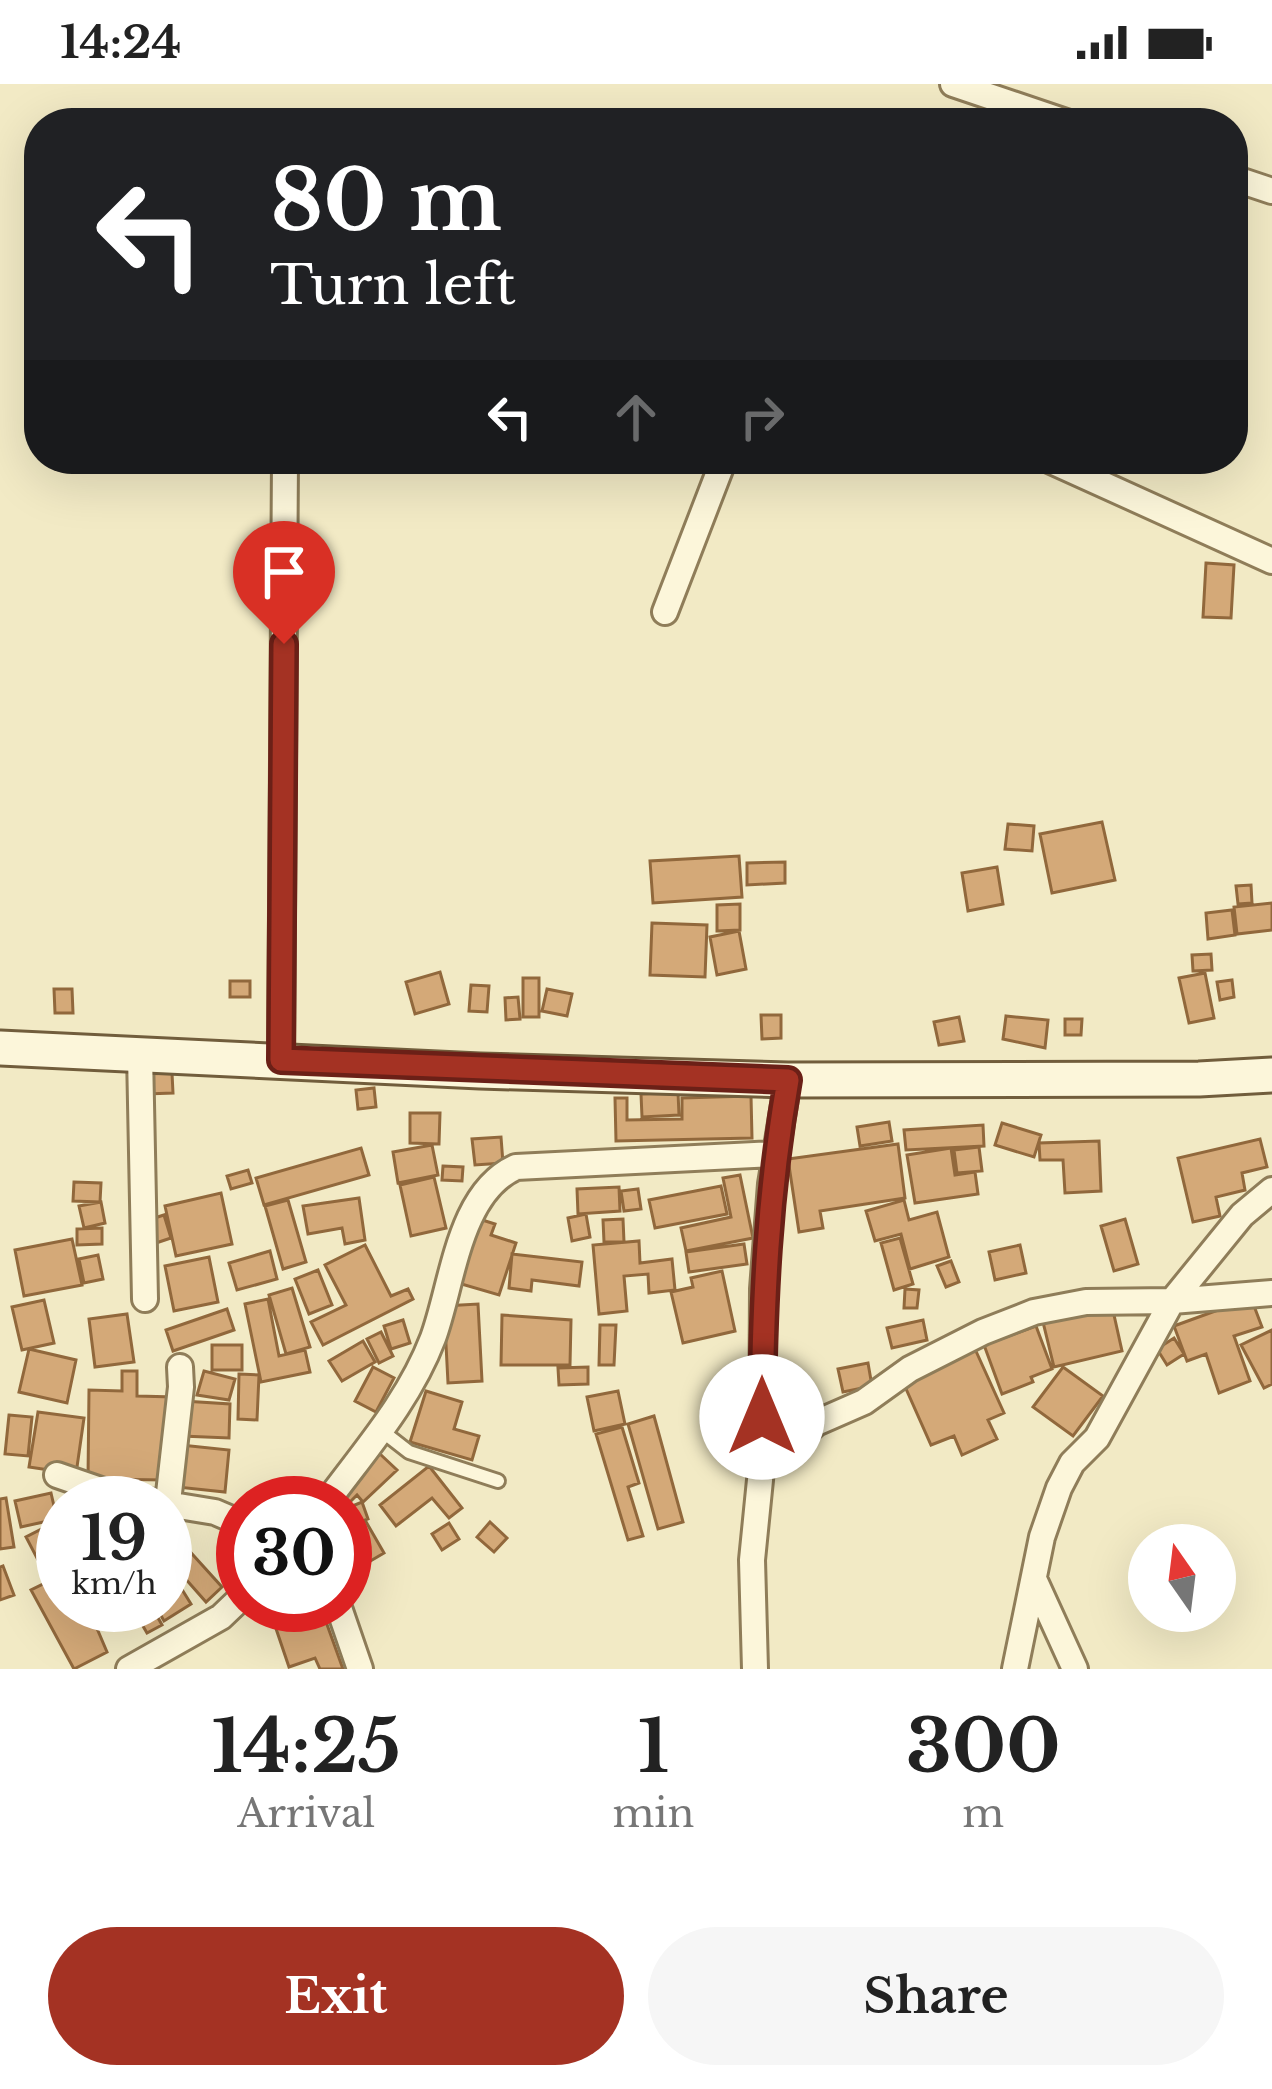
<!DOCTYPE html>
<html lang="en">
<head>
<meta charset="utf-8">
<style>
	body { margin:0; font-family:"Libre Baskerville",serif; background:#f6f6f6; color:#222; height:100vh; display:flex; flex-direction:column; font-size:45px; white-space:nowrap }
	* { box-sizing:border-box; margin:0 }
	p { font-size:39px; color:#767676 }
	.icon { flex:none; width:66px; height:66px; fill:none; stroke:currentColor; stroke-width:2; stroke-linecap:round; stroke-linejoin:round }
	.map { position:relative; height:1585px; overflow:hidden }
	.drawer { display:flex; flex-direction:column; background:#fff; flex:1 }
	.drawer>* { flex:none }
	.guide { position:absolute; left:24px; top:24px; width:1224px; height:366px; border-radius:48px; box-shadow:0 12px 48px #0002; background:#202124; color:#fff; overflow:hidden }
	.needle { width:78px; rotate:346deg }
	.buttons { position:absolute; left:1128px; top:1440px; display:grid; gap:24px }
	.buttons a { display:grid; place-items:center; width:108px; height:108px; border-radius:50%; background:#fff; box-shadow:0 12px 48px #0002; font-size:60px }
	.speed { position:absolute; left:36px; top:1392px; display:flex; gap:24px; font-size:60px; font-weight:700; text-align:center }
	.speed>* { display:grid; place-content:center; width:156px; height:156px; border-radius:50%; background:#fff; box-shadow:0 12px 48px #0002; line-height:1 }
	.speed small { font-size:30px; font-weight:400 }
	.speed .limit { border:18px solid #d22; background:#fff; color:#111 }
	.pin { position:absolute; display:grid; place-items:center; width:102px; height:102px; color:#fff; margin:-123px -51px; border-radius:50% 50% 50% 0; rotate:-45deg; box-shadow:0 0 12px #0007 }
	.pin .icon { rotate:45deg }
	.me { position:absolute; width:132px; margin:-66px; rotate:0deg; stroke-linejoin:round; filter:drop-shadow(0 0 9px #0008) }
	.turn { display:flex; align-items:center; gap:42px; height:252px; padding:0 48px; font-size:54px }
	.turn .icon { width:156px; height:156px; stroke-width:2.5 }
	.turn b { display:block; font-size:84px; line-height:102px }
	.lanes { display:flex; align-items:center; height:114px; padding:0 48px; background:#0003; justify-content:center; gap:60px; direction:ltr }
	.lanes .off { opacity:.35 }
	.eta { display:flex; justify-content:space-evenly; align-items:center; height:204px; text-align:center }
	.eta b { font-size:72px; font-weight:700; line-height:84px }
	.button { display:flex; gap:24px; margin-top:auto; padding:24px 48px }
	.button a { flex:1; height:138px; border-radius:72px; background:#a43223; color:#fff; font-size:48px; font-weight:700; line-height:138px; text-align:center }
	.button a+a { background:#f6f6f6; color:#222 }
	.status { display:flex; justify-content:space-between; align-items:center; height:84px; padding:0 60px; background:#fff; direction:ltr }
	.status svg { height:33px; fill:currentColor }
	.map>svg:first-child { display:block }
</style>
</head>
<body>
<div class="status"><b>14:24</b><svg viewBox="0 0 49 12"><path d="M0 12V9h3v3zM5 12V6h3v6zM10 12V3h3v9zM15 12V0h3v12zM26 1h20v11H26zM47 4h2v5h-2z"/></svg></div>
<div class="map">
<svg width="1272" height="1585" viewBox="0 0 1272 1585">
	<rect width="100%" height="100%" fill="#f2eac5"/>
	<!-- building -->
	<path fill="#d4a978" stroke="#91683c" stroke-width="3" d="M1206,479l28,2 -3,53 -28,-1z
		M1102,738l13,58 -63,13 -12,-59z
		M1008,740l26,2 -2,25 -27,-2z
		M739,772l3,41 -89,6 -3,-42z
		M785,778v21l-38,2v-22z
		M997,783l6,37 -35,7 -6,-38z
		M1251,801l1,18 -14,1 -2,-18z
		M1272,819v27l-35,4 -3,-27z
		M740,820v26l-23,1v-26z
		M1232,826l3,25 -27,4 -2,-26z
		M652,839l55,2 -2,52 -55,-2z
		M739,847l7,38 -29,6 -7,-38z
		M1211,870l1,16 -19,1 -1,-16z
		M440,888l9,32 -34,10 -9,-32z
		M1205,889l9,45 -25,5 -10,-45z
		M523,894h16v39h-16z
		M1232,896l2,17 -14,3 -3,-18z
		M230,897h20v16h-20z
		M471,901l18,1 -2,26 -18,-1z
		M54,905h18l1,24h-18z
		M547,905l25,5 -5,22 -25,-5z
		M518,913l2,22 -14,1 -1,-22z
		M761,931h20v23l-19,1z
		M1006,932l42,4 -3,28 -42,-9z
		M959,933l5,24 -25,4 -5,-23z
		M1065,935h17l-1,16h-16z
		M172,989l1,20 -27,1v-20z
		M374,1004l2,19 -18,2 -2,-19z
		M678,1008l1,23 -37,2 -1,-23z
		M751,1012l1,42 -136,3 -1,-43h12v22l55,-1v-21z
		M410,1029h30l-1,31 -29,-1z
		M889,1038l3,19 -32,5 -3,-19z
		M1002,1039l39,12 -7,22 -39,-12z
		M983,1041l1,21 -78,4 -2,-20z
		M501,1053l2,26 -28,2 -3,-26z
		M1260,1055l7,28 -25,6 3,17 -29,7 4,19 -27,6 -15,-64z
		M1099,1057l2,50 -36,2 -2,-33h-23l-1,-17z
		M898,1060l7,54 -85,13 3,17 -24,4 -11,-73z
		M432,1061l6,30 -40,8 -5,-31z
		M979,1063l3,24 -25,2 -3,-23z
		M361,1064l8,27 -105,30 -8,-27z
		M951,1064l4,27 20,-3 3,22 -63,9 -8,-48z
		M443,1082l20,1 -1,14 -20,-1z
		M248,1086l4,13 -21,6 -4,-13z
		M740,1091l13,63 -67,13 -5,-23 50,-11 -8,-39z
		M434,1093l12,51 -35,8 -11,-51z
		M74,1098l27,1 -1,19 -27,-1z
		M721,1102l6,28 -72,14 -6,-28z
		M619,1103l1,24 -42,3 -1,-25z
		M638,1105l3,20 -17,2 -3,-20z
		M221,1109l11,51 -56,12 -11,-50z
		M359,1114l6,42 -20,4 -3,-16 -34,6 -5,-28z
		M288,1116l18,62 -23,7 -18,-63z
		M904,1116l5,20 28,-8 12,45 -39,12 -9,-35 -26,7 -9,-30z
		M101,1118l4,21 -21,5 -5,-22z
		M586,1130l4,23 -18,4 -4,-23z
		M164,1131l7,23 -18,6 -8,-23z
		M479,1135l16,5 -4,11 25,8 -17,52 -41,-12z
		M623,1135l1,23h-20l-1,-22z
		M1125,1135l13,45 -24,7 -13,-45z
		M102,1144v16l-25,1v-16z
		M900,1154l13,46 -19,6 -13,-47z
		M72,1155l10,46 -58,11 -9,-46z
		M639,1157l1,22 32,-4 3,31 -26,3 -1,-19 -24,2 3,35 -28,3 -6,-69z
		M744,1160l3,20 -58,8 -3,-20z
		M365,1161l26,51 17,-7 5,10 -90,46 -12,-23 35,-17 -21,-40z
		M1020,1161l6,28 -31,7 -6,-28z
		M270,1167l7,28 -40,11 -8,-27z
		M512,1170l70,8 -3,24 -47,-6 -1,11 -22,-3z
		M98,1171l5,24 -19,4 -5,-24z
		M209,1173l9,45 -44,9 -9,-45z
		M951,1177l8,21 -13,5 -9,-21z
		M318,1186l14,35 -23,9 -14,-35z
		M722,1187l13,60 -52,12 -12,-51 22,-5 -2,-9z
		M292,1204l18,59 -24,7 -17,-59z
		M905,1205l14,1 -2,18h-13z
		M1251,1214l11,29 -28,9 16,45 -31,12 -13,-39 -19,7 -13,-35z
		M268,1215l11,57 26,-6 5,22 -49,10 -16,-78z
		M44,1216l10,43 -32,7 -10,-43z
		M478,1220l4,77 -34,2 -4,-77z
		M1112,1222l10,45 -68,16 -11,-45z
		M227,1225l7,21 -61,21 -7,-21z
		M127,1230l7,48 -39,5 -6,-48z
		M502,1231l69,5 -1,45h-69z
		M403,1236l7,23 -19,6 -7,-23z
		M923,1236l4,20 -35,8 -5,-20z
		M600,1241h16l-2,40h-15z
		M1036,1242l16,43 -21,8 2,5 -31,12 -18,-49z
		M1272,1246v54l-8,4 -23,-43z
		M381,1248l12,24 -14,7 -12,-24z
		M1174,1254l10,16 -17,11 -10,-16z
		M363,1257l12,21 -33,19 -13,-20z
		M212,1261h30v25h-30z
		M29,1265l47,11 -9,43 -48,-11z
		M975,1265l29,64 -16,7 9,19 -35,16 -8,-19 -23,9 -28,-63z
		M868,1279l4,23 -29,6 -5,-23z
		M373,1283l21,11 -18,34 -21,-11z
		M588,1283v17l-29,1 -1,-17z
		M1063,1283l40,29 -30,40 -40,-29z
		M122,1287h15v25l37,1 -7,83 -79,-1 1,-89 33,1z
		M204,1287l31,8 -6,21 -32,-5z
		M239,1290l20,1 -2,45 -19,-1z
		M426,1307l36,11 -8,27 25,7 -7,24 -62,-18z
		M618,1307l7,33 -31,7 -7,-34z
		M183,1317l47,3 -1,34 -47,-2z
		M38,1328l46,6 -8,56 -47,-7z
		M9,1331l23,2 -4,39 -23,-2z
		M654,1332l29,106 -25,7 -30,-105z
		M622,1343l17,56 -11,4 15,49 -15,4 -32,-106z
		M181,1361l48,5 -4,42 -48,-5z
		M380,1370l17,16 -34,32 -6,-7 -9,9 -10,-10z
		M429,1382l33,42 -13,10 -17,-20 -36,28 -16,-21z
		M51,1409l6,26 -36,8 -6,-26z
		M6,1414l8,49 -14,2v-50z
		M362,1418l6,17 -23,9v-19z
		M63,1434v87h24l20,47 -33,17 -43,-79 18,-9 -23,-44z
		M365,1436l19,33 -17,10 -20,-32z
		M490,1438l17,16 -13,14 -17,-15z
		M449,1439l10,16 -17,11 -10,-16z
		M347,1452l17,31 -19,11v-41z
		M184,1461l38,42 -16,15 -38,-43z
		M165,1478l26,42 -27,17 -9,-16h10z
		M3,1482l11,29 -14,5v-33z
		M141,1521h10l11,20 -15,8 -14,-24z
		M268,1521h52l23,64h-23l-5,-11 -26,9z"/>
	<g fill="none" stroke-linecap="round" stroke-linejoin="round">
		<defs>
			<path id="service" d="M382,1347l27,21 89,29"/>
			<path id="minor" d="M953,0l116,39
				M1233,94l39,13
				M1047,375l225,102
				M665,528l59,-153
				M140,970l5,245
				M281,976l4,-601
				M762,1376l26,-12 28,-25 48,-21 46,-33 73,-37 51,-20 52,-10 86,-1 100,-8
				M57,1391l61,21 97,16 28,12
				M168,1418l13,-115 -1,-20
				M326,1419c39,-53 83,-102 107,-165 20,-54 25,-145 83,-171l259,-13
				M1034,1495l41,90
				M338,1521l22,64
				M129,1585l92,-52 22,-21
				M755,1585l-3,-109 10,-100 1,-171 8,-105 17,-104
				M1015,1585l27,-132 17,-49 13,-25 25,-25 75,-137 70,-86 30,-25"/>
			<path id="secondary" d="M0,964l480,23 308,9 411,-1 73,-4"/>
		</defs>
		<!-- service casing -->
		<use href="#service" stroke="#8f7d59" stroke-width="18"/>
		<!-- minor casing -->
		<use href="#minor" stroke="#8f7d59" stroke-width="30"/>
		<!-- secondary casing -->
		<use href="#secondary" stroke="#715d3c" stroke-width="39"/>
		<!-- service -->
		<use href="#service" stroke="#fcf6da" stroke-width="12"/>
		<!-- minor -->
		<use href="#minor" stroke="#fcf6da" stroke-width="24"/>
		<!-- secondary -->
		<use href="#secondary" stroke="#fcf6da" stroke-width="33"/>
	</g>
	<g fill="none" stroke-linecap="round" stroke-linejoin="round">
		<defs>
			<path id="route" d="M284,560l-3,416 507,20c-20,113 -25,223 -26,337"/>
		</defs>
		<!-- route casing -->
		<use href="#route" stroke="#6b2017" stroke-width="30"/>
		<!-- route -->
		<use href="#route" stroke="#a43223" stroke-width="21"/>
	</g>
</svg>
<div class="buttons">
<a><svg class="needle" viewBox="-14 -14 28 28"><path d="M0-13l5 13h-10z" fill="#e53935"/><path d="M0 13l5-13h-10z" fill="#767676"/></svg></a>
</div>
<div class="speed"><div>19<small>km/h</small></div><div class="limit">30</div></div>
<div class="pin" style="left:284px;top:560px;background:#d93025"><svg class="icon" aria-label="arrive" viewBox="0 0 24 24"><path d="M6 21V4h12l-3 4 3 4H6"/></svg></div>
<svg class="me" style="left:762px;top:1333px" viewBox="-20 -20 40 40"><circle r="19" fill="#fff"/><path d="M0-13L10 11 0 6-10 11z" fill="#a43223"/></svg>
<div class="guide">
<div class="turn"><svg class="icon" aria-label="left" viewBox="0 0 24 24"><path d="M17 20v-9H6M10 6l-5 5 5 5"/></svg><div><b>80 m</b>Turn left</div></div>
<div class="lanes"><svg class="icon" aria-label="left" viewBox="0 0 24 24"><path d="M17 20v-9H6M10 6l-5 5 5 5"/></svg><svg class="icon off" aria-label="ahead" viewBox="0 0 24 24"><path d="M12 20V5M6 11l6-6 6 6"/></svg><svg class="icon off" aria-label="right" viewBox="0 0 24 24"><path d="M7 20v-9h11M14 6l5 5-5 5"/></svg></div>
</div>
</div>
<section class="drawer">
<div class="eta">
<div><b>14:25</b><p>Arrival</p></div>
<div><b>1</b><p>min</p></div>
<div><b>300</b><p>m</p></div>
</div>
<div class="button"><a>Exit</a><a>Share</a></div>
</section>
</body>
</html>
